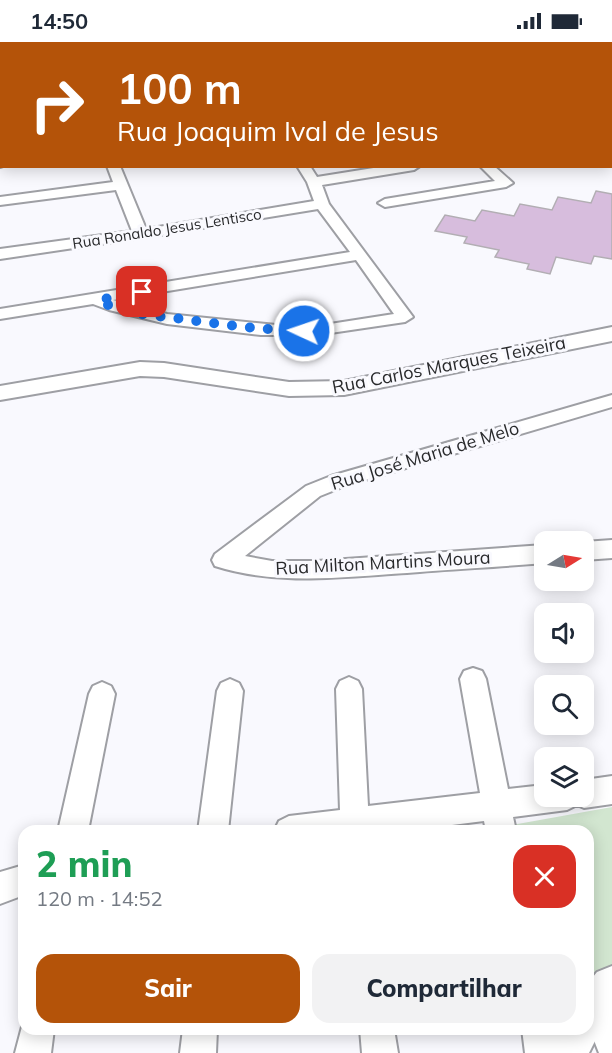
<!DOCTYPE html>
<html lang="pt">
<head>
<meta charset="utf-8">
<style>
	body { margin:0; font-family:Mulish,sans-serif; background:#f2f2f3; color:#1f2937; height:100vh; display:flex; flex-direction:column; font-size:22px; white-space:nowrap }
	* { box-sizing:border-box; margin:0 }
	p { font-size:20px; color:#747a83 }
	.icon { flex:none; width:33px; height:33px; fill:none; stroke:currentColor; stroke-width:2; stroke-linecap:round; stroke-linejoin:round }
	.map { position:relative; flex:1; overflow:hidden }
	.panel { position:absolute; left:18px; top:783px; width:576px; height:210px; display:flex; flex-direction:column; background:#fff; border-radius:18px; box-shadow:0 3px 15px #0003 }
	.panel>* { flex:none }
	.banner { position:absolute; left:0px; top:0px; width:612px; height:126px; box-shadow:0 3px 15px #0003; background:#b45309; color:#fff; overflow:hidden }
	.needle { width:39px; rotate:79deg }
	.fabs { position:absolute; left:534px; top:489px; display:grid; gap:12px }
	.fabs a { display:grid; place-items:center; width:60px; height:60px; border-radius:12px; background:#fff; box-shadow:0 3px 15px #0003; font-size:30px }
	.pin { position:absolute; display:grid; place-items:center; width:51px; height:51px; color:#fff; margin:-26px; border-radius:12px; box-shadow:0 3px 9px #0006 }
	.me { position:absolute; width:66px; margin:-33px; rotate:273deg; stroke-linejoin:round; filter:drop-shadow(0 0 4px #0008) }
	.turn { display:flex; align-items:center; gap:21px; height:126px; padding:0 18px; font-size:27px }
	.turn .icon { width:78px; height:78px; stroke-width:2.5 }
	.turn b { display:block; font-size:42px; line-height:51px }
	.round { display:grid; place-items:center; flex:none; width:63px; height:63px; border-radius:18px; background:#f2f2f3 }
	.headline { display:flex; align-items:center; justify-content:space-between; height:102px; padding:0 18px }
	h1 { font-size:36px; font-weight:800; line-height:45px; color:#1e9e55 }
	.action { display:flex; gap:12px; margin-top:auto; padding:12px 18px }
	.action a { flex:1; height:69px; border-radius:18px; background:#b45309; color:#fff; font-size:24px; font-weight:800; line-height:69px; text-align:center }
	.action a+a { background:#f2f2f3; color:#1f2937 }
	.status { display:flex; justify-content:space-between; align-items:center; height:42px; padding:0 30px; background:#fff; direction:ltr }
	.status svg { height:16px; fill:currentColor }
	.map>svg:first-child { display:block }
</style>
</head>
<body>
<div class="status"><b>14:50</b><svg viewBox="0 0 49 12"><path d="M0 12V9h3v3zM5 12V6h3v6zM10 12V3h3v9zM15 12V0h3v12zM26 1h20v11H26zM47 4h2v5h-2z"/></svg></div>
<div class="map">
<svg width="612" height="1011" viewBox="0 0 612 1011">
	<rect width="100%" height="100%" fill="#f9f9fe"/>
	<!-- green -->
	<path fill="#d2e6d0" d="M39,0h425l6,1h-433z
		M612,765v158l-24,25v-159h-74l-2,-6z"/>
	<!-- building -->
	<path fill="#d7bddd" stroke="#b2aeb3" stroke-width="1.5" d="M596,149l16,3v65l-18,-3 -3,8 -35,-7 -6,17 -23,-5 2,-5 -34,-7 4,-7 -35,-7 3,-6 -32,-6 10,-16 30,6 7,-11 32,6 6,-12 32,6 6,-13 33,6z"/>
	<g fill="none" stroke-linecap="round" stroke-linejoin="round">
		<defs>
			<path id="minor" d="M610,40h2v6h-2z
				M0,53h2l-2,7z
				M0,117l2,7h1l-3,1z
				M107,124h13l26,63 168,-28 -7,-19 -10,-16h13l7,11 69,-11h34l-6,4 -92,15 7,19 84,113 -8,5 -88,13h-56l-94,-11 -58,-14 -16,-6 -93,15v-10l350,-57 -32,-43 -177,29 -141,21v-10l132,-18 -16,-41 -116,15v-8l113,-15zM356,218l38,54 -64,10 -44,2 -119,-12 -54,-14z
				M480,124h14l19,17 -7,4 -121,20 -7,-4 7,-4 110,-18z
				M612,353v12l-267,79 -25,10 -75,60 27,5h45l227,-16v18c-45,4 -91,6 -137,10 -65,4 -129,13 -192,-7l-3,-6 3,-6 91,-68 25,-10z
				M612,498v18l-28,2v-18z
				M473,626l9,3 4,8 22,110 36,-4v11h40v-16l28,-4v28l-28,4 -7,-3 -10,5 -54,7 3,14h-30l-2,-10 -80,10h-130l5,-10 10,-5 51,-6 -4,-121 4,-8 9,-4 9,4 4,8 6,117 112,-13 -20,-114 4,-8z
				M230,637l9,4 4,8 -15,140h-30l19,-140 4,-8z
				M102,640l9,4 4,8 -27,137h-30l31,-137 4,-8z
				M24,823v30l-24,9v-32z
				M597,944l12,5 3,7v55h-13l-11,-28v-35z
				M24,977v10h30l-3,24h-36z
				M183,987h34l-1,24h-36z
				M360,987h34l4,24h-36z
				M522,987h34l5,24h-36z"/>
			<path id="tertiary" d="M612,285v14l-268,54 -55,1 -125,-19 -24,-1 -140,24v-14l140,-24 24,1 125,19 55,-1z
				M612,924v55l-13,12 -10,20h-49l12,-24h36v-46l9,-11z"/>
			<path id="motorway" d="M483,0h18l1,2h-18z
				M610,32h2v10h-2z"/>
		</defs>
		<!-- minor casing -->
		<use href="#minor" stroke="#9e9fa4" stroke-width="4"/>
		<!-- tertiary casing -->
		<use href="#tertiary" stroke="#9e9fa4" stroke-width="4"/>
		<!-- motorway casing -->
		<use href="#motorway" stroke="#905e49" stroke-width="3"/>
		<!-- minor -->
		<use href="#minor" fill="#fff" fill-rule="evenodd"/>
		<!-- tertiary -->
		<use href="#tertiary" fill="#fff" fill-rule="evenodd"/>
		<!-- motorway -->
		<use href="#motorway" fill="#c77a58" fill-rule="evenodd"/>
	</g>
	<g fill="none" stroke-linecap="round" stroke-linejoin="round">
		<!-- route -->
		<path stroke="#1a73e8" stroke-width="10" stroke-dasharray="0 18" d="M142,250l-43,8c22,14 50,15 76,18 43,6 86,12 129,13"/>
	</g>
	<g text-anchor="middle" stroke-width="6" stroke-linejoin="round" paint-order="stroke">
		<!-- far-street labels -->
		<g font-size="15" fill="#292a2c" stroke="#f9f9fe">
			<text transform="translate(167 187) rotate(-9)" y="5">Rua Ronaldo Jesus Lentisco</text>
		</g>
		<!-- street labels -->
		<g font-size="18" fill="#292a2c" stroke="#f9f9fe">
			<text transform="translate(449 323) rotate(-11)" y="6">Rua Carlos Marques Teixeira</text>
			<text transform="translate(425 414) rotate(-17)" y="6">Rua José Maria de Melo</text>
			<text transform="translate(383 521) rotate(-3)" y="6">Rua Milton Martins Moura</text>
		</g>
	</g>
</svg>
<div class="fabs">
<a><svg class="needle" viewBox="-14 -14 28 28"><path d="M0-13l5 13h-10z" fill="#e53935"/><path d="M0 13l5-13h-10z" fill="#747a83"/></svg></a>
<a><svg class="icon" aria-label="sound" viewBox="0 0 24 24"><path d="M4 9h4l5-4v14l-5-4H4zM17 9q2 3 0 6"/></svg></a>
<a><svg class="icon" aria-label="search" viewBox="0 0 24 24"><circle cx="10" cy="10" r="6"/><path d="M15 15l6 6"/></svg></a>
<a><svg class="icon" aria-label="layers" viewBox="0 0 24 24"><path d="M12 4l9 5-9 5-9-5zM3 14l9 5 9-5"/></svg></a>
</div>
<div class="pin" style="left:142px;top:250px;background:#d93025"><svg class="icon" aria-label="arrive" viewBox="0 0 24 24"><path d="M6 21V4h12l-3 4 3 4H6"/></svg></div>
<svg class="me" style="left:304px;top:289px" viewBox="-20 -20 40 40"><circle r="17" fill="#1a73e8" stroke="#fff" stroke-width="3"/><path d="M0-11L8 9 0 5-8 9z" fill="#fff"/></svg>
<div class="banner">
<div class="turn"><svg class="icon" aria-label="right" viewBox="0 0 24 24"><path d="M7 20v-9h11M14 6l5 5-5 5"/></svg><div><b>100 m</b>Rua Joaquim Ival de Jesus</div></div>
</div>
<section class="panel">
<div class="headline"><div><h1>2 min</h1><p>120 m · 14:52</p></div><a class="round" style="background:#d93025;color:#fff"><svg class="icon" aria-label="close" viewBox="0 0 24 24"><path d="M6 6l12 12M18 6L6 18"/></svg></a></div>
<div class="action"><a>Sair</a><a>Compartilhar</a></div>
</section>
</div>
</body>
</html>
